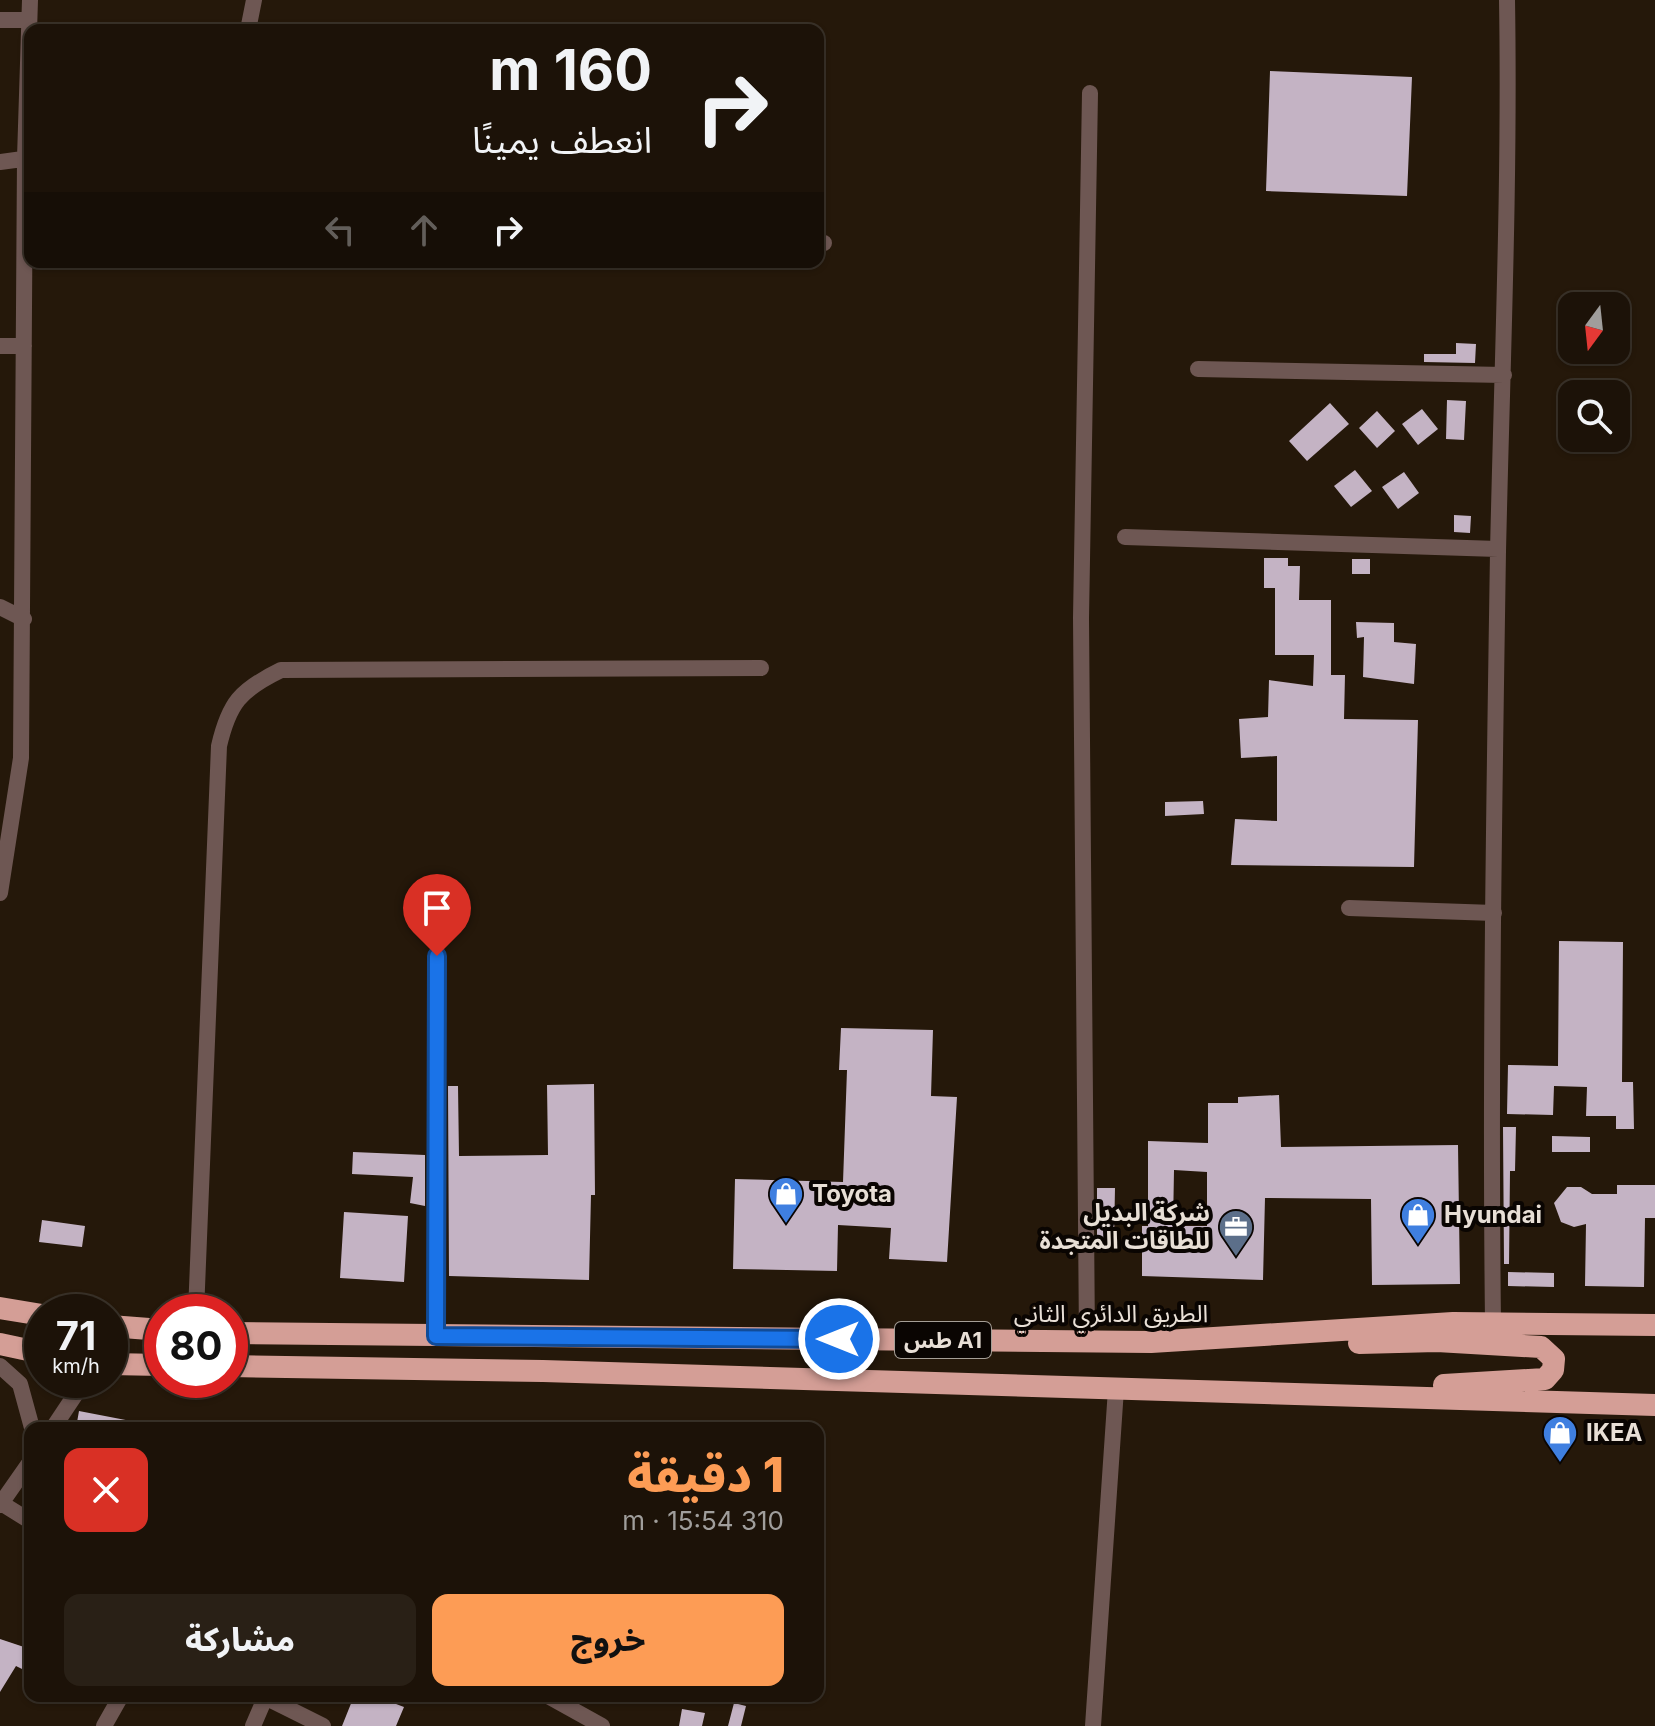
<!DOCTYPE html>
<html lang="ar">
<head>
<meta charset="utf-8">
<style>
	body { margin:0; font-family:Inter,"Noto Sans Arabic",sans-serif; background:#292016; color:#f1f3f6; direction:rtl; height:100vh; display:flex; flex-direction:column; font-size:30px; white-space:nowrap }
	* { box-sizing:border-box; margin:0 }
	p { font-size:26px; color:#a09e9c }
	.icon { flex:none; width:44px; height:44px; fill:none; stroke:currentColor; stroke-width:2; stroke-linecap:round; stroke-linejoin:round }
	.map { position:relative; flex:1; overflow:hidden; direction:ltr }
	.drawer { position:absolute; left:24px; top:1422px; width:800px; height:280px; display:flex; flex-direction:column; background:#1c1208; border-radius:16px; box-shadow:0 2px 6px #0004,0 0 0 2px #3a3229; direction:rtl }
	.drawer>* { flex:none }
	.hud { position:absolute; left:24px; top:24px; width:800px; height:244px; border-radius:16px; box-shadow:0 2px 6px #0004,0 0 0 2px #3a3229; direction:rtl; background:#1c1208; color:#f1f3f6; overflow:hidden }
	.needle { width:52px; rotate:195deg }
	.fabs { position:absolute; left:1558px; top:292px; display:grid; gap:16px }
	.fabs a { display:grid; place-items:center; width:72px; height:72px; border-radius:16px; background:#1c1208; box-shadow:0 2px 6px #0004,0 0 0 2px #3a3229; font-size:40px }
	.speed { position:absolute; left:24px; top:1294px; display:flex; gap:16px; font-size:40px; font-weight:700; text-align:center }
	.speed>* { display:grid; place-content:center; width:104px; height:104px; border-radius:50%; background:#1c1208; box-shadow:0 2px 6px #0004,0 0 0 2px #3a3229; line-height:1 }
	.speed small { font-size:20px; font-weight:400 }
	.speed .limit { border:12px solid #d22; background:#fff; color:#111 }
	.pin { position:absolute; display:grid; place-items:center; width:68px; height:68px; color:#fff; margin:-82px -34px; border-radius:50% 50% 50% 0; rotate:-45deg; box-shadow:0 0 8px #0007 }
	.pin .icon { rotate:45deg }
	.me { position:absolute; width:88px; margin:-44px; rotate:270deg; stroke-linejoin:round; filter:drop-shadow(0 0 6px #0008) }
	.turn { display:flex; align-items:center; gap:28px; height:168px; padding:0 40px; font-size:36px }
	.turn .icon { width:104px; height:104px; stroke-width:2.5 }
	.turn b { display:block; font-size:56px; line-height:68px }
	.lanes { display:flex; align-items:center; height:76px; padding:0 40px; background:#0003; justify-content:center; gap:40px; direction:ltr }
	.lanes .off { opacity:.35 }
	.round { display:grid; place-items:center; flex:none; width:84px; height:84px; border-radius:16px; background:#292016 }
	.head { display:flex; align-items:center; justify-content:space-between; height:136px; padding:0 40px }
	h1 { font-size:48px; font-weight:800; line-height:60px; color:#fd9c55 }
	.button { display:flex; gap:16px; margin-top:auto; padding:16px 40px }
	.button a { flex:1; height:92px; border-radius:16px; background:#fd9c55; color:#111; font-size:32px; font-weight:800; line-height:92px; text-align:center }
	.button a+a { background:#292016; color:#f1f3f6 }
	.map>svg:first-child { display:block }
</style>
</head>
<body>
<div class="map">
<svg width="1655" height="1726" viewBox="0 0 1655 1726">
	<rect width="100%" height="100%" fill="#25180a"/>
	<!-- building -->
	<path fill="#c4b3c4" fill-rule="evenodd" d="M1270,71l142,6 -5,119 -141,-5z
		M1456,343l20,1 -1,19 -51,-1v-8h32z
		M1447,400l19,1 -2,39 -18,-1z
		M1330,403l19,21 -42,37 -18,-20z
		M1422,409l16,20 -20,16 -16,-21z
		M1377,411l18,20 -18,17 -18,-20z
		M1355,470l17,21 -21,16 -17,-21z
		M1404,472l15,21 -21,16 -16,-22z
		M1454,515l17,1 -1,17 -16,-1z
		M1264,558h24v8h12l-1,34h32v75h14l-1,44 74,1 -4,147 -183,-2 4,-46 42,2v-65l-36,2 -2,-39 29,-2 1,-37 44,6 1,-31h-39v-67h-11z
		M1352,559h18v15h-18z
		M1356,622l38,1v19l22,2 -2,40 -51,-7 1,-40 -7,1z
		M1203,801l1,13 -39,2v-14z
		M1559,941l64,1 -1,140h11l1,47h-18v-13h-30l1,-29 -33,-1 -1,29 -46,-1 1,-49 50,1z
		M841,1028l92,2 -2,66 26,1 -10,165 -58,-3 2,-31 -53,-3 -1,46 -104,-2 2,-90 108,3 4,-112h-8z
		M594,1084l1,111h-4l-2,85 -140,-4 -1,-190h10l1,70 89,-1 -1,-70z
		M1279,1095l2,52 177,-2 2,139 -88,1 -1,-86 -106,-1 -2,82 -121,-4v-50h6v-85l60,2v-40h30v-6zM1174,1170l33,2v54h-34z
		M1503,1127h13l-1,44h-5l-1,93h-5z
		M1552,1136l38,1v15h-38z
		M353,1152l72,3v51l-15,-3 3,-26 -61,-3z
		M1617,1185h38v33h-10l-1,69 -59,-1 1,-62 -12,3 -13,-5 -7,-19 13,-16h14l11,7h25z
		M1097,1188h18l-1,52 -17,-1z
		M344,1212l64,4 -4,66 -64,-4z
		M42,1220l43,6 -3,21 -43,-5z
		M1508,1272l46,1v14l-46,-1z
		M79,1411l57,11 -1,6h-59z
		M0,1639l30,10v24l-14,-7 -16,26z
		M354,1696h21l29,11 -8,19h-54z
		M734,1703l12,3 -5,20h-13z
		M682,1709l23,4 -3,13h-23z"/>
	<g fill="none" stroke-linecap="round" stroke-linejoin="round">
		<!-- minor -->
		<path stroke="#6e5753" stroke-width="16" d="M0,20h29
			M248,30l6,-30
			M0,162l30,-4
			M818,243h6
			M0,346h24
			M1198,369l306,6
			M1125,537l373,12
			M0,607l24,12
			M0,893l21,-135 4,-600 5,-158
			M1349,908l145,5
			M196,1312l23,-566c10,-43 21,-56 62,-76l480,-2
			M1493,1323c-3,-257 1,-514 5,-771 4,-184 12,-368 9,-552
			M436,1336l1,-380
			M1087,1341l-6,-723 9,-525
			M0,1366l20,18 12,44
			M53,1428l32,-48
			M1,1503l29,18
			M0,1505l30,-43
			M263,1696l60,30
			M548,1696l54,30
			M104,1726l17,-30
			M253,1726l12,-28
			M1093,1726l23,-337"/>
		<!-- trunk -->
		<path stroke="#d49e96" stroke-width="22" d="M0,1308l42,7
			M110,1326l52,4
			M230,1333l921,9 302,-19 202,2
			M1359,1343l78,-2 104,6 13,12 -1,11 -8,9 -101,6
			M0,1344l42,9
			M110,1364l52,1
			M230,1366l313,5 1112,34"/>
	</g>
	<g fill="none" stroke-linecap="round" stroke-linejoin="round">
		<defs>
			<path id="route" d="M437,956l-1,380 403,3"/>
		</defs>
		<!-- route casing -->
		<use href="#route" stroke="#114b97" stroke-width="20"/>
		<!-- route -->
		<use href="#route" stroke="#1a73e8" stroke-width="14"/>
	</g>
	<!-- icons -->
	<defs>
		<symbol id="shop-pin" viewBox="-11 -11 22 30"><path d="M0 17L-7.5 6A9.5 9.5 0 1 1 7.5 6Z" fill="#3f7fe0" stroke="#0a0502"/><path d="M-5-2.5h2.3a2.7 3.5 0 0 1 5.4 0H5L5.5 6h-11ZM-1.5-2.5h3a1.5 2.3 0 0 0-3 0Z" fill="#fff"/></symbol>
		<symbol id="office-pin" viewBox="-11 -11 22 30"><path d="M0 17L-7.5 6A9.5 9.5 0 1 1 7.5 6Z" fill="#5c6f8a" stroke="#0a0502"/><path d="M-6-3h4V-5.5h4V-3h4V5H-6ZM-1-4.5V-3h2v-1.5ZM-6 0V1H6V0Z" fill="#fff"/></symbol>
	</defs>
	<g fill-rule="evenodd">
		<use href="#shop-pin" x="766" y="1174" width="40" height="54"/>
		<use href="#shop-pin" x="1398" y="1195" width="40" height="54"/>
		<use href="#office-pin" x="1216" y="1207" width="40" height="54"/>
		<use href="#shop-pin" x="1540" y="1413" width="40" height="54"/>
	</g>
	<g text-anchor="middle" stroke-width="8" stroke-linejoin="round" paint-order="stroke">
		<!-- shield labels -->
		<rect fill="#0a0502" stroke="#a59e96" stroke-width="2" x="895" y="1322" width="96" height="36" rx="6"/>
		<g font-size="22" font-weight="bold" fill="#e8dfd6">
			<text x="943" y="1348">طس A1</text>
		</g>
		<!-- poi labels -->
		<g font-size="24" font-weight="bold" fill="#e8dfd6" stroke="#0a0502" text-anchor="start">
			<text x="812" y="1202">Toyota</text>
			<text x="1210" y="1221" text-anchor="end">شركة البديل<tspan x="1210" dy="28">للطاقات المتجدة</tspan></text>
			<text x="1444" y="1223">Hyundai</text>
			<text x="1586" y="1441">IKEA</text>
		</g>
		<!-- street labels -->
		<g font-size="24" fill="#e8dfd6" stroke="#0a0502">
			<text x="1111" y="1322">الطريق الدائري الثاني</text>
		</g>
	</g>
</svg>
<div class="fabs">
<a><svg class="needle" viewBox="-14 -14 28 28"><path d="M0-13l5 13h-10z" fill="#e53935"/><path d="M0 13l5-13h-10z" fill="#a09e9c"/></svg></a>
<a><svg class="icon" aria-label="search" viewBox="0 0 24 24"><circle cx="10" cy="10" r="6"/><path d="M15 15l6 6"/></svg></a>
</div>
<div class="speed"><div>71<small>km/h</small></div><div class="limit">80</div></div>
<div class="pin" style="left:437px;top:956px;background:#d93025"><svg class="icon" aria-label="arrive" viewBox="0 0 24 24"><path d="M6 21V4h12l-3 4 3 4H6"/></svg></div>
<svg class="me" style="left:839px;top:1339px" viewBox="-20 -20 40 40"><circle r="17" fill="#1a73e8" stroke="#fff" stroke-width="3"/><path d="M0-11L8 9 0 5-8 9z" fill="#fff"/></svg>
<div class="hud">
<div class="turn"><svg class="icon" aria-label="right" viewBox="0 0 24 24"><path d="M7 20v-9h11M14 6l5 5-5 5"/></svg><div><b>160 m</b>انعطف يمينًا</div></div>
<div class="lanes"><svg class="icon off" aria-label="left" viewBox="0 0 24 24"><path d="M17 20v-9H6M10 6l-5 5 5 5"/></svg><svg class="icon off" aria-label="ahead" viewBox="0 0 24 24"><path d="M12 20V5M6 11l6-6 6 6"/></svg><svg class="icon" aria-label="right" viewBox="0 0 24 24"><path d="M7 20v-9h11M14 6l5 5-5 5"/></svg></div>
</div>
<section class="drawer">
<div class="head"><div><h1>1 دقيقة</h1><p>310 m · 15:54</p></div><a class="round" style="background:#d93025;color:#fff"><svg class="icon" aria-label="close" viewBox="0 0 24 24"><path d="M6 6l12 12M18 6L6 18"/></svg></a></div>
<div class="button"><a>خروج</a><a>مشاركة</a></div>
</section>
</div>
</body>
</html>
